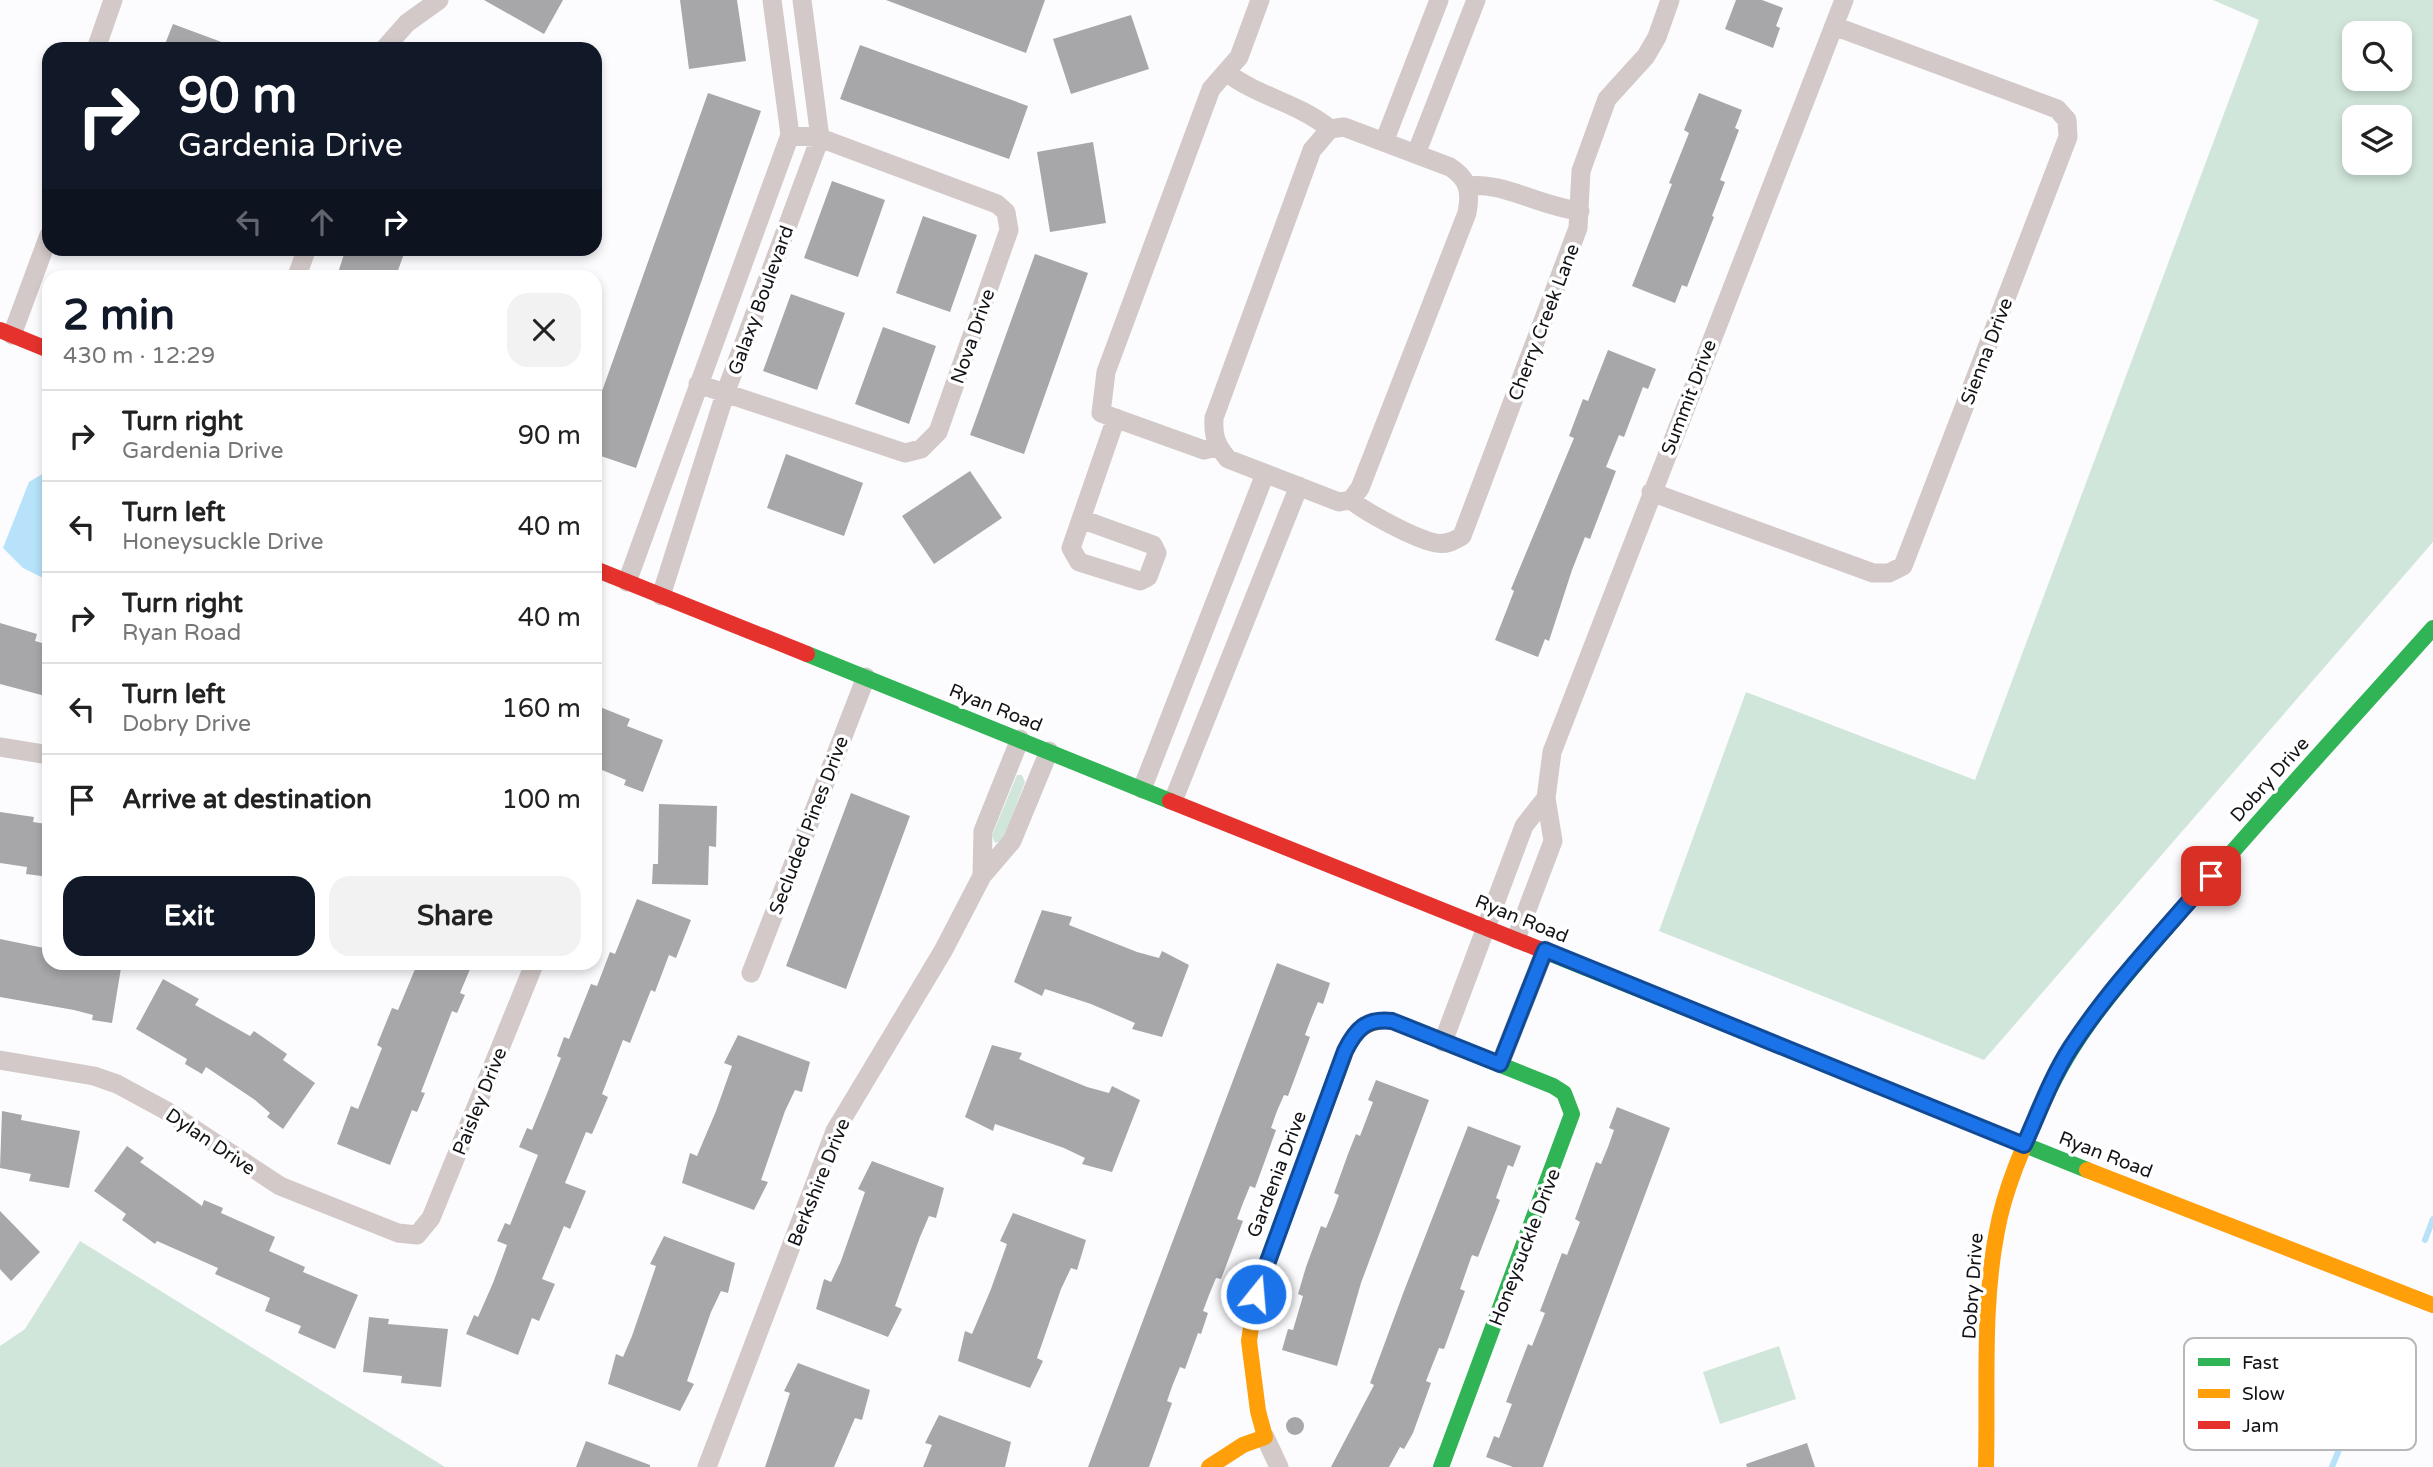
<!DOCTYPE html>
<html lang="en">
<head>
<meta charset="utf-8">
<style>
	body { margin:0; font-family:"Varela Round",sans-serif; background:#f2f2f2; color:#222; height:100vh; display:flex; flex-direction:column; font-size:26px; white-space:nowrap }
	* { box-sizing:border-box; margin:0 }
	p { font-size:23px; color:#767676 }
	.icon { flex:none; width:38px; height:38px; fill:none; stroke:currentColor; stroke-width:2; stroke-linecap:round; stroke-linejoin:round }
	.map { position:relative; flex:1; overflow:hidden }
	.drawer { position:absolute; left:42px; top:270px; width:560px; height:700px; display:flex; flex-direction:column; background:#fff; border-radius:21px; box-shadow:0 4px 10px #0003 }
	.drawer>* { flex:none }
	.hud { position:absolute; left:42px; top:42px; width:560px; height:214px; border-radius:21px; box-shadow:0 4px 10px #0003; background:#111827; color:#fff; overflow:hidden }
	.controls { position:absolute; left:2342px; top:21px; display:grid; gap:14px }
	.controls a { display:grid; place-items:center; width:70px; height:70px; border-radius:14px; background:#fff; box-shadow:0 4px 10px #0003; font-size:35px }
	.pin { position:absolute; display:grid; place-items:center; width:60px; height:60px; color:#fff; margin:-30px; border-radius:14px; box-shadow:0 4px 10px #0006 }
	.me { position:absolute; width:77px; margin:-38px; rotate:17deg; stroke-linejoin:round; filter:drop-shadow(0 0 5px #0008) }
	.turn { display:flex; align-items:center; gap:24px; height:147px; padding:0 21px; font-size:32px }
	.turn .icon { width:91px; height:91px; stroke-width:2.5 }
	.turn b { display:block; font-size:49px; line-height:60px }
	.lanes { display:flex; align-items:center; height:66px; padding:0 21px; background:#0003; justify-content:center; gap:35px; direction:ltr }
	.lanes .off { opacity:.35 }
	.round { display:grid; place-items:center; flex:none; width:74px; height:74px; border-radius:21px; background:#f2f2f2 }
	.overview { display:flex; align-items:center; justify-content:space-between; height:119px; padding:0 21px }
	h1 { font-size:42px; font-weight:700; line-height:52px; color:#111827 }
	.action { display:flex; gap:14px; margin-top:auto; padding:14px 21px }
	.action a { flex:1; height:80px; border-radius:21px; background:#111827; color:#fff; font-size:28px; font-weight:700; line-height:80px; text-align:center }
	.action a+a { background:#f2f2f2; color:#222 }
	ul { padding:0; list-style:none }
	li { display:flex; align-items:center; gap:21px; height:91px; padding:0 21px; border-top:2px solid #e0e0e0 }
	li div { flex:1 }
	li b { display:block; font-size:26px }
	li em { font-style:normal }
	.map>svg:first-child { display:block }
</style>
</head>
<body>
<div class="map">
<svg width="2433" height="1467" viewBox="0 0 2433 1467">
	<rect width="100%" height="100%" fill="#fcfbfe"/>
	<!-- green -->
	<path fill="#d1e6db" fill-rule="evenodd" d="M2213,0h220v542l-449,518 -325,-129 87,-239 229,88 284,-760zM2399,33v46h-45v-46zM2399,117v46h-45v-46z
		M1017,775h5l3,7 -22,58 -8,3 -3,-8z
		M80,1241l365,226h-445v-121l25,-17z
		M1779,1346l17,53 -76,25 -17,-52z"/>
	<!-- water -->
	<path fill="#b7e2fa" d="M49,470v111l-26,-13 -20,-20 26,-66z"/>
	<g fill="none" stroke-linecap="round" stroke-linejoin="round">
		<!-- stream -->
		<path stroke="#b7e2fa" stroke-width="6" d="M2425,1240l8,-21
			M2332,1467l51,-125"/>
	</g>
	<!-- building -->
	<path fill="#a7a6a9" d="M484,0h79l-19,34z
		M680,0h57l9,61 -57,8z
		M886,0h159l-19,53z
		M1736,0h26l21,8 -7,18 4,2 -7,20 -48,-19z
		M1131,15l18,54 -78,25 -18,-55z
		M173,24l62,23 -1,2h-71z
		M860,45l168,61 -19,53 -169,-60z
		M708,93l53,18 -125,357 -41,-14v-43z
		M1699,93l43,17 -7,18 4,2 -19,50 5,2 -13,34 2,1 -27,70 -5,-2 -7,18 -43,-17 40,-102 -3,-1 20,-50 -5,-3z
		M1093,142l13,81 -56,9 -13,-80z
		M832,181l53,19 -27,77 -54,-19z
		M923,216l54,19 -27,77 -54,-19z
		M346,248h60l-10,28h-59z
		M1035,254l53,19 -64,181 -54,-19z
		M791,294l54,19 -28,77 -54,-19z
		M883,327l53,19 -27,78 -54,-20z
		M1608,350l48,19 -8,20 -5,-2 -19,50 -5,-2 -13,32 10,4 -26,68 -5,-2 -13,33 -23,71 -4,-2 -7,18 -43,-17 19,-49 -3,-2 63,-151 -5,-2 14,-37 5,2z
		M786,454l77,29 -19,53 -77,-28z
		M970,471l32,47 -68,46 -32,-48z
		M0,623l37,11 -2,7 14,4v52l-49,-13z
		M595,705l35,14 -3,7 36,14 -20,52 -19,-7 2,-5 -31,-13z
		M851,793l59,23 -64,173 -60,-23z
		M659,804l58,2 -1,41 -7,-1 -1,39 -56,-1 1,-20h5z
		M0,812l34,5 -1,5 13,2 -3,16h6v37l-23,-3 1,-7 -27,-4z
		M637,899l54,21 -15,38 -7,-3 -14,37 -4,-2 -21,53 -7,-3 -21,54 6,3 -16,37 -6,-2 -21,51 21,8 -16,38 -6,-3 -22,53 13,5 -16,37 -7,-3 -14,37 -52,-21 8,-19 4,2 15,-34 14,-38 -10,-4 8,-18 5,2 28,-70 -19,-8 8,-19 5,2 14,-34 15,-38 -4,-2 7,-19 5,2 22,-55 6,2 13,-34 5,2z
		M1042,910l30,7 -3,8 68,27 22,6 3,-7 27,14 -27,72 -30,-8 3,-6 -44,-19 -46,-15 -3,7 -28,-14z
		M0,939l49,10v13h37l35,6 -9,55 -20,-3 1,-5 -19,-5 -74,-13z
		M418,962h55l-13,31 5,2 -8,18 -5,-2 -31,81 4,1 -8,19 -5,-2 -22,55 -53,-21 14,-38 7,3 24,-61 -5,-3 15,-37 6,2z
		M1277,963l53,20 -7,21 -5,-2 -7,17 -6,16 5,2 -22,59 -4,-1 -7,16 -6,17 5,2 -21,58 -5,-2 -7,17 -6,16 6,2 -22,58 -5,-1 -7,17 -6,16 5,2 -7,21 -3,-1 -13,36 -5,-2 -7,17 -6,17 5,2 -23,64h-61z
		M163,979l36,20 -4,6 55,31 4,-5 33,23 -4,6 32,23 -32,46 -16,-12 3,-4 -15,-13 -49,-33 -4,7 -17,-10 2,-5 -51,-30z
		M738,1035l72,27 -8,30 -7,-2 -10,21 -24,69 7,2 -14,28 -72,-27 8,-30 7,3 19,-45 16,-45 -8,-3z
		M992,1045l30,8 -3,6 68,28 22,6 3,-7 28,14 -28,72 -30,-8 3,-6 -21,-10 -69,-24 -2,7 -28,-14z
		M1376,1080l53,20 -68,183 -24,83 -55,-16 6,-21 5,1 10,-34 -5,-2 8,-27 15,-41 5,2 7,-17 6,-16 -5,-2 14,-39 8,-20 4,2 13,-34 -5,-2z
		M1617,1107l53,21 -127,339h-30l-27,-10 8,-21 5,2 13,-34 -6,-2 14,-37 8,-21 4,2 13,-33 -5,-2 22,-58 5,2 13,-33 -5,-3 21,-57 5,2 7,-17 6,-17 -5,-2z
		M2,1111l20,4 -1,5 59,11 -11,57 -40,-7 2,-7 -31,-6z
		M1468,1126l53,20 -8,21 -5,-2 -12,33 4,2 -22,57 -6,-2 -12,34 5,2 -21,58 -5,-1 -13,33 5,2 -18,50 -9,16 -4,-2 -11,20h-58l43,-82 -4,-2 34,-92z
		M127,1146l17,12 -4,4 62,44 2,-6 19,8 -2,5 54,24 -6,14 36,16 -2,5 55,23 -23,54 -37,-16 3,-7 -36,-15 5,-13 -55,-24 3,-6 -61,-27 -2,3 -33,-24 4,-6 -32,-23z
		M872,1161l72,27 -8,30 -7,-2 -9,21 -25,69 7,3 -14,28 -72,-28 8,-30 7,3 10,-21 24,-69 -7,-3z
		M0,1211l40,41 -29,29 -11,-12z
		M1013,1213l73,27 -9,30 -6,-2 -10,21 -24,69 6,3 -13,27 -72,-27 7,-30 7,3 19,-45 16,-45 -7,-3z
		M664,1236l71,27 -7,30 -7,-2 -10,21 -24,69 7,3 -14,27 -72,-27 8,-30 7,3 9,-21 24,-70 -6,-2z
		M369,1317l20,2 -1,5 60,5 -7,58 -40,-4 1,-7 -39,-4z
		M798,1363l72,27 -8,30 -7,-2 -21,49h-69l25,-74 -6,-2z
		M939,1415l72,27 -6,25h-82l9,-22 -7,-2z
		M1286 1426a9 9 0 1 1 18 0a9 9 0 1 1-18 0Z
		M586,1441l64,24v2h-74z
		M1807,1443l8,24h-68l-1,-3z"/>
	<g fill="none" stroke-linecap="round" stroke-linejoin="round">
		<!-- street -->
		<path stroke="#d2c9c8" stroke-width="19" d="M96,49l17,-49
			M384,49l23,-26 32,-23
			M1226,72c32,25 73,31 104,57
			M1344,127l106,40c19,12 21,25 17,46l-107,275 -9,12 -12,2 -111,-43c-12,-14 -15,-23 -14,-41l98,-268 18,-21z
			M1384,142l55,-142
			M1416,154l60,-154
			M1467,186c35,-5 74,21 113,25
			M297,276l10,-28
			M12,335l37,-100
			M698,384l207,69 16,-4 17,-17 71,-202 -3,-18 -9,-8 -177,-66 -30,-3
			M1217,447l-13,3 -103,-37 5,-41 105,-283 28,-32 21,-57
			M1651,492l222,81h16l14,-7 165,-429 -1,-17 -10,-11 -223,-83
			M1351,500c16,13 64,39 85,43 10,2 18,-2 26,-7l116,-308 3,-57 26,-72 39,-43 11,-19 13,-37
			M1081,519l72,26 4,8 -9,24 -8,4 -61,-19 -8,-14 45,-130
			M627,582l163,-447 -18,-135
			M661,596l64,-202 95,-256 -18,-138
			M1020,739l-37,92 -1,45 30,-35 37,-90
			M0,747l49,8
			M1142,789l123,-315
			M1173,801l126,-315
			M1516,939l37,-98 -7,-43 6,-46 292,-752
			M751,973l115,-296
			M1443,1042l81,-216 22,-28
			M0,1060l94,16 23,8 48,26 115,76 118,47 19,2 14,-17 104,-256
			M1500,1064l45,-114
			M1265,1437l14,30
			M707,1467l128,-336 108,-180 39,-75"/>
		<!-- fast -->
		<path stroke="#30b455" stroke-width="16" d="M807,654l363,147
			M1539,949l548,221
			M2045,1099c32,-72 86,-129 137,-189 81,-95 167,-188 251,-282
			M1441,1467l131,-353 -8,-21 -11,-7 -102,-41"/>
		<!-- slow -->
		<path stroke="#ff9f0a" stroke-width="16" d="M2087,1170l346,135
			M1209,1467l34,-22 22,-8 -7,-26 -9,-70 7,-47 93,-251c11,-17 23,-23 43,-22l59,24
			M1986,1467c2,-78 -4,-160 11,-236 8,-45 29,-90 48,-132"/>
		<!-- jam -->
		<path stroke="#e5322d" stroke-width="16" d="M0,330l49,20
			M595,569l212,85
			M1170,801l369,148"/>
	</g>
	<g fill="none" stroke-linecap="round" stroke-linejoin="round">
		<defs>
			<path id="route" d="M1256,1294l89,-243c11,-22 21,-33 47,-30l108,43 45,-114 479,195c15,-33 27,-67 47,-98 40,-61 93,-116 140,-171"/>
		</defs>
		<!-- route casing -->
		<use href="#route" stroke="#114b97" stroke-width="18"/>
		<!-- route -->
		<use href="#route" stroke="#1a73e8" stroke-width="12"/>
	</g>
	<g text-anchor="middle" stroke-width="7" stroke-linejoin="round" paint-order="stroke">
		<!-- street labels -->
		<g font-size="19" fill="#141317" stroke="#fff">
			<text transform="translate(760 300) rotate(-70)" y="7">Galaxy Boulevard</text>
			<text transform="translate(1543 322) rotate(-69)" y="7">Cherry Creek Lane</text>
			<text transform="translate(972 336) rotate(-71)" y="7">Nova Drive</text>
			<text transform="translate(1986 351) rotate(-69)" y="7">Sienna Drive</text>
			<text transform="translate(1688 397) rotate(-69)" y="7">Summit Drive</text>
			<text transform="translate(996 707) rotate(22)" y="7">Ryan Road</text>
			<text transform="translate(2269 779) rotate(-48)" y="7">Dobry Drive</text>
			<text transform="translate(808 825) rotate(-69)" y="7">Secluded Pines Drive</text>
			<text transform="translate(1522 918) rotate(22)" y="7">Ryan Road</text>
			<text transform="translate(479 1101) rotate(-68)" y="7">Paisley Drive</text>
			<text transform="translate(211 1141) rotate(34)" y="7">Dylan Drive</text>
			<text transform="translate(2106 1154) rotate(21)" y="7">Ryan Road</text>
			<text transform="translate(1276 1174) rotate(-69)" y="7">Gardenia Drive</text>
			<text transform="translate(818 1182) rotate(-68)" y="7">Berkshire Drive</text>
			<text transform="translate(1524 1247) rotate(-69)" y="7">Honeysuckle Drive</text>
			<text transform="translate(1972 1286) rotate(-86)" y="7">Dobry Drive</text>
		</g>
	</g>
	<!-- legend -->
	<rect x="2184" y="1338" width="232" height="112" rx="10" fill="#fff" stroke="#b8b8b9" stroke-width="2"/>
	<rect x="2198" y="1358" width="32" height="8" fill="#30b455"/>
	<rect x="2198" y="1389" width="32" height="9" fill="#ff9f0a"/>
	<rect x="2198" y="1421" width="32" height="8" fill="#e5322d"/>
	<g font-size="19" fill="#141317">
		<text x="2242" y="1369">Fast</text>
		<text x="2242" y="1400">Slow</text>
		<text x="2242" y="1432">Jam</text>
	</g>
</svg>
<div class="controls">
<a><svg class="icon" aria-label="search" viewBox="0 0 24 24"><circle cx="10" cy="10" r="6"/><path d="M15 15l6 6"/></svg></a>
<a><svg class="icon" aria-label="layers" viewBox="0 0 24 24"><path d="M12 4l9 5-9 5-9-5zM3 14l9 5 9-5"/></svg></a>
</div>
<div class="pin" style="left:2211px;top:876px;background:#d93025"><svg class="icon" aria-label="arrive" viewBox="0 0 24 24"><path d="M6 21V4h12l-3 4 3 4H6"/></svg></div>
<svg class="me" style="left:1256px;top:1294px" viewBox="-20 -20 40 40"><circle r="17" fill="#1a73e8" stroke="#fff" stroke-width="3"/><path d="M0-11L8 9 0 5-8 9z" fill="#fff"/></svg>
<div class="hud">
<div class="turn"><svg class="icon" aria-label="right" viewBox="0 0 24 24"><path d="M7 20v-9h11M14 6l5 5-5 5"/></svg><div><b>90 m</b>Gardenia Drive</div></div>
<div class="lanes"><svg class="icon off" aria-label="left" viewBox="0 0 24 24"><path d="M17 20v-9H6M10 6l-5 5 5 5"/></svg><svg class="icon off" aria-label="ahead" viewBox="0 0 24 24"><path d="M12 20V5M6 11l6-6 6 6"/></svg><svg class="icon" aria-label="right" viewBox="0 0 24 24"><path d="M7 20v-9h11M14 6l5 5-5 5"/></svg></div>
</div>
<section class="drawer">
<div class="overview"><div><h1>2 min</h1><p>430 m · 12:29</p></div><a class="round"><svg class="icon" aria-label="close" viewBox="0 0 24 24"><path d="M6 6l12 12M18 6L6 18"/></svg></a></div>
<ul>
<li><svg class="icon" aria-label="right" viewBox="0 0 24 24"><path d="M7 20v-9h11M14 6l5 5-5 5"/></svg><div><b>Turn right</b><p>Gardenia Drive</p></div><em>90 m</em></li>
<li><svg class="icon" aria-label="left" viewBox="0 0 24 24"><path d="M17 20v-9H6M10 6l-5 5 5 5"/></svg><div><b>Turn left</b><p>Honeysuckle Drive</p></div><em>40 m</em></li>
<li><svg class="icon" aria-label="right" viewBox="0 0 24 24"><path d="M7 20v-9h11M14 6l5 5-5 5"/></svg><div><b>Turn right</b><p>Ryan Road</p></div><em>40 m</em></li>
<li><svg class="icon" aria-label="left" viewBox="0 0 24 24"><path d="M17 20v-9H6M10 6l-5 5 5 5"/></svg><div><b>Turn left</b><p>Dobry Drive</p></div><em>160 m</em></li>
<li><svg class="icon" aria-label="arrive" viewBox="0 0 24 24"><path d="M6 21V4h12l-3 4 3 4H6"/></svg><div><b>Arrive at destination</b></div><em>100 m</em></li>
</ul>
<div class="action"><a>Exit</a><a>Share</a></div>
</section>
</div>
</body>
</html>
